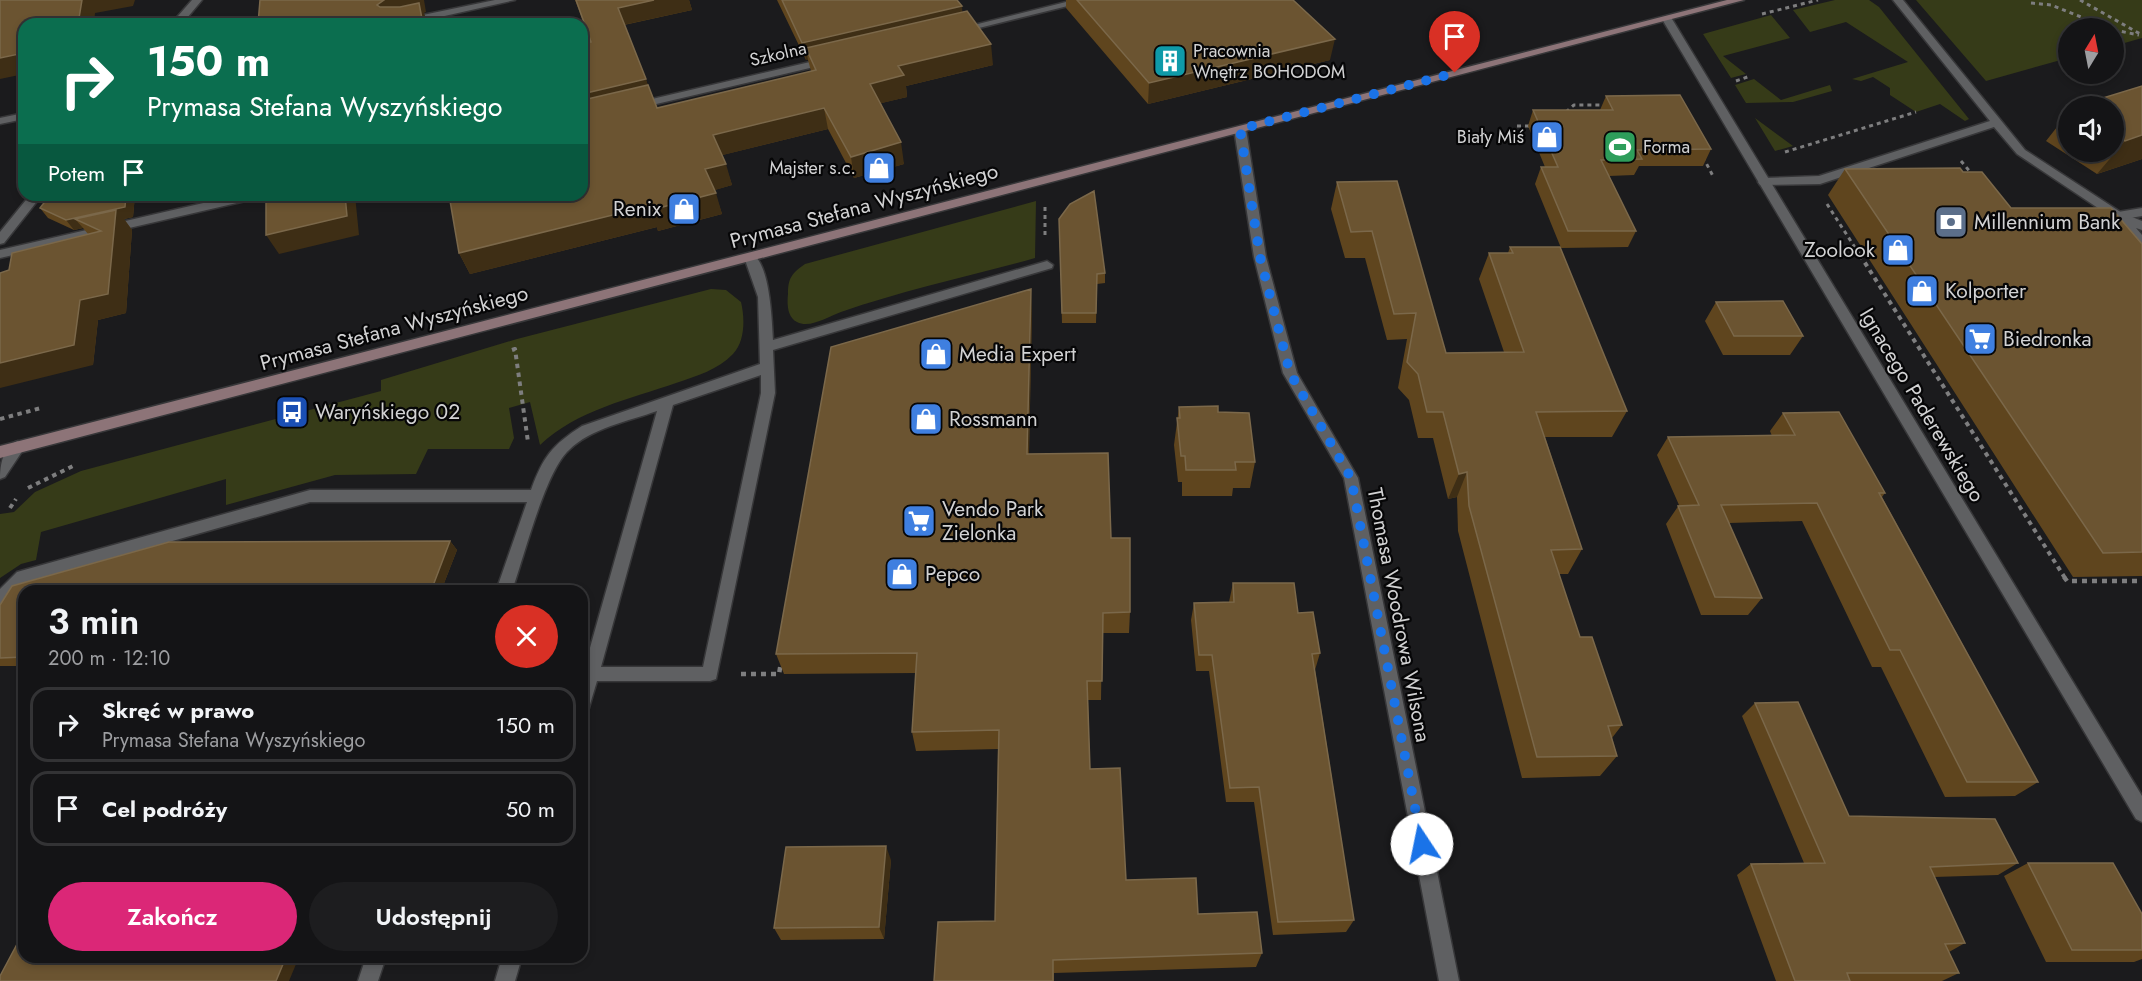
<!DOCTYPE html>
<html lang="pl">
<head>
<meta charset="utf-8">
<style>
	body { margin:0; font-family:Jost,sans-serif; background:#1d1d1f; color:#f1f3f6; height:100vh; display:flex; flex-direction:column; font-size:22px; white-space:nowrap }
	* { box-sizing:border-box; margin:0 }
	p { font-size:20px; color:#9d9ea1 }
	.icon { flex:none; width:33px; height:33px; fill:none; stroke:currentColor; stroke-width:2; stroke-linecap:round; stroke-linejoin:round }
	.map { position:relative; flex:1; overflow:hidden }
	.details { position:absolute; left:18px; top:585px; width:570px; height:378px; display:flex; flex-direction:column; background:#141416; border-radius:18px; box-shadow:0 3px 9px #0003,0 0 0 2px #333335 }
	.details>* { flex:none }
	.banner { position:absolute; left:18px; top:18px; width:570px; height:183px; border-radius:18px; box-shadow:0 3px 9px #0003,0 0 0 2px #333335; background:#0b6e4f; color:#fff; overflow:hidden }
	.needle { width:39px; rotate:10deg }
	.controls { position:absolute; left:2058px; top:18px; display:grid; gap:12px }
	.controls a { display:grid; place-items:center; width:66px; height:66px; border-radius:50%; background:#141416; box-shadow:0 3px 9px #0003,0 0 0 2px #333335; font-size:30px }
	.pin { position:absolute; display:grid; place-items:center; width:51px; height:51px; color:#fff; margin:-62px -26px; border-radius:50% 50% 50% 0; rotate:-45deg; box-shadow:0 0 6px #0007 }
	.pin .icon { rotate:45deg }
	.me { position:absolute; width:66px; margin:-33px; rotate:349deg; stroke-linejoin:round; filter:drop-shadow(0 0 4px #0008) }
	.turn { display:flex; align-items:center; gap:21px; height:126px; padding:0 30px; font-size:27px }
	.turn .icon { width:78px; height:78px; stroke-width:2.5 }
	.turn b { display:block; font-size:42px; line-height:51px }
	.then { display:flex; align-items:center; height:57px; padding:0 30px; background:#0003; gap:12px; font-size:22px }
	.round { display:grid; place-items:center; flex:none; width:63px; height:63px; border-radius:32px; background:#1d1d1f }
	.head { display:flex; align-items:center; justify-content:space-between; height:102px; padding:0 30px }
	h1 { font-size:36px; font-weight:600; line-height:45px }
	.primary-button { display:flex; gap:12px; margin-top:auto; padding:12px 30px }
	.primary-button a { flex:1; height:69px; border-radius:36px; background:#db2777; color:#fff; font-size:24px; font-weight:600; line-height:69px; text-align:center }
	.primary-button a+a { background:#1d1d1f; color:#f1f3f6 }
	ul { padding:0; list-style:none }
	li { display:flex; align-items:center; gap:18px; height:75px; margin:0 12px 9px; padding:0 18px; border:3px solid #333335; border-radius:18px }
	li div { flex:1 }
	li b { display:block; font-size:22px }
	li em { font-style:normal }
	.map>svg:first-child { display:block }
</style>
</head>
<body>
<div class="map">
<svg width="2142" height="981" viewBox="0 0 2142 981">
	<rect width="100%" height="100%" fill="#1b1b1d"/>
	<!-- green -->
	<path fill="#363b18" d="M1835,0h34l10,7 90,112 -4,2 -25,-17 -24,8 -26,-17v-7l-17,-11 -12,4 -9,-2 56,-17 -62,-40 -36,10 -17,-22z
		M1916,0h226v38l-28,8v-18h-46v30l-82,23z
		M1771,15l19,23 -67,18 23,18 -15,4 -28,-44z
		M1754,79l27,21 49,-15 2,6 -39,11 -47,1 -11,-18z
		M1755,118l38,28 -18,5z
		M1036,201l-1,57c-64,18 -132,32 -194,54 -12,4 -31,17 -44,10 -10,-5 -10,-19 -9,-28 0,-16 4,-21 17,-30z
		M711,289l15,1 15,12c4,17 4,39 -8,52 -15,16 -37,22 -57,29 -46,16 -99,27 -136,62l-10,-43 -21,6 5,30 -5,11h-81l-12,25 -81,1 -109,30v-26l-185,53 -5,28 -15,4 -21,14v-64l14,-2 21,-20 46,-21 300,-80v-11l136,-41z"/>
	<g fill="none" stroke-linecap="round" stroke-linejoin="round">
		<defs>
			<path id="service" d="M1893,0h10l122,150 97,63 20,8v9l-6,-2 6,7v12l-4,-1 -22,-26 -99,-66 -23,-27 -174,57 -60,1 -2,-3 6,-4 55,-2 171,-55z
				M750,253c20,6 22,69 23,87l274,-79 6,4 -1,3 -279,82 2,43 -59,286 -6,2h-113l-9,30 -6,3v-38l75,-265c-28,10 -66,17 -88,39 -24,22 -45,107 -57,141h-16l31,-89h-217l-282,80 -22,22 -6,2v-17l17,-17 293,-82h221c12,-33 21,-45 51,-64l178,-62 -2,-67 -14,-40zM761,375v18l-58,274h-102l72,-262z
				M366,957h20l-8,24h-20z
				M502,957h20l-7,24h-20z"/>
			<path id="minor" d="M192,0h10l-20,24h-11z
				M495,0h20l-106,24h-20l5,-3z
				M1074,0h18l-133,33 -5,-3z
				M1667,16l5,3 470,777v26l-6,-3 -474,-800z
				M827,58l5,3 -1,2 -196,46 -6,-3 6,-3z
				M24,113v6l-24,5v-6z
				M1240,126l6,3 20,128 31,116 61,105 101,503h-20l-95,-503 -61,-105 -29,-116 -20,-128z
				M30,195h12l-38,48 -4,1v-12z
				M238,195h22l-6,4 -254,59v-8z
				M2142,208v8l-24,4 -6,-4 6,-4z
				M18,441l7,6 -20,30 -5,2c0,-14 3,-33 18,-38z"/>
			<path id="secondary" d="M1727,0h17l-1744,458v-12z"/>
		</defs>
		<!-- service casing -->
		<use href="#service" stroke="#373739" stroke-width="3"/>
		<!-- minor casing -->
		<use href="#minor" stroke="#373739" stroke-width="3"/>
		<!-- secondary casing -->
		<use href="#secondary" stroke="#373739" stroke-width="3"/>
		<!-- path-far2 -->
		<path stroke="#7e7e7f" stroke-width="3" stroke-dasharray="4 4" stroke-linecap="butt" d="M2080,0l62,35
			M2031,3l20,2 58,23
			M1762,14l56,-14
			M2114,30l25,5
			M1736,81l14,-5
			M1566,112l8,-7h33
			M1517,126h16
			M1785,152l131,-40
			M1703,157l11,21
			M1961,161l11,13
			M1827,204l34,53
			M1045,207v32"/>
		<!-- path-far1 -->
		<path stroke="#7e7e7f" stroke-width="4" stroke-dasharray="4.5 4.5" stroke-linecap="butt" d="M1860,255l205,323
			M512,350l3,-1 13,93
			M0,419l41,-11
			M28,488l47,-23
			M10,508l6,-9"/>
		<!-- path -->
		<path stroke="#7e7e7f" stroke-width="4.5" stroke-dasharray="5 5" stroke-linecap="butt" d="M2064,577l3,4h75
			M741,674h38l2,-12"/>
		<!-- service -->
		<use href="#service" fill="#5f6062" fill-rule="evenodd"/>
		<!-- minor -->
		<use href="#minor" fill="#5f6062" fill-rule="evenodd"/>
		<!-- secondary -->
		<use href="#secondary" fill="#8d7478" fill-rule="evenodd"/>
	</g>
	<!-- wall -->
	<path fill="#5f451e" d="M575,0h114l3,10 -68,15 33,83 154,-37 -3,-11h-2l-29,-60h180l5,6v6l31,53 -87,21 1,11 -26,6 23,61 -50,14 -26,-49 -106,26 10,30 -18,5 8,24 -64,17 -1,-4 -187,47 -11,-21 129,-141 -6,-16v-40l4,-1 5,-13z
		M1066,0h227l37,60 -182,44 -82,-96z
		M2142,86v73l-45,15 -51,-33 22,-28v39h46v-46z
		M1606,96l105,53 -8,17h-64l-5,9 -25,1 27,55 -8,16 -67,1 -26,-64 6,-17h4l-17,-41 5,-16h67z
		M1845,169l118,3 48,36 131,36v332l-69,1 -245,-382z
		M1397,181l49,172 58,-1 -25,-73 10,-26h19l2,-6 117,164 -15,26h-67l37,112 -14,25h-9l21,63 42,88 -10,13 5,18 -17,20 -78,2 -64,-247 -1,-34 -9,2 -15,-61h-15l-9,-38 -11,-12 9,-49 -20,1 -22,-82h-20l-14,-49 6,-27z
		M50,195h85l-2,22 -9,2 8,11 -6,83 -28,7 -5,45 -84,-95 79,-36 -5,-6 -9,2 -26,-12 -8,-10z
		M1059,219l46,54v10l-8,1 -1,39h-34z
		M1716,302l87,34 -13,19h-67l-18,-34z
		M1032,312l-3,142 82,84 19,74 -1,21h-27l-1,67h-13l2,69 36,111 72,34 64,39 -6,14 -202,6v8h-120l61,-60 3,-172 -82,2 -4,-19 4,-59 -132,1 -8,-20z
		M1179,407l39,5 37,50 -5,26h-17l-1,8h-50v-14h-4l-4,-37z
		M1783,413l102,80 -3,4 156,285 -23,14 -70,1 -64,-130h-9l-70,-146 -73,2 33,75 -14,17h-47l-35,-91 13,-19 -22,-50 11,-18 104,-1 -2,-5z
		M450,541l7,9 -16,41h-417v75h-24v-61l12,-19 157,-44z
		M1233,583l65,30 22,40 -5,17 39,250 -8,12 -73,3 -19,-133h-28l-17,-131h-13l-5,-51 3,-17 35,-1z
		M1755,703l94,113 169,47 -20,12 -64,2 31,66 -16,9 10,21 -17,8h-166l-39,-106 14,-11 53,-1 -62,-147z
		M891,860l-7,79 -103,1 -7,-12z
		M2028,863l114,51v45l-8,3h-88l-42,-86z"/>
	<!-- shaded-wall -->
	<path fill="#3e2e15" d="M82,0h53l-2,6 -38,7 -1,11h-16z
		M384,0h40l2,12 -2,1 4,11h-41l-10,-19z
		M654,0h35l3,10 -69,15 -5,-17z
		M962,6l1,18 -157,24 2,12h-2l-4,-17z
		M1335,39l-5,21 -182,44 1,-21z
		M991,44l2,21 -87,21 1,11 -33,8 -4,-21 28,-18z
		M24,53v21l-24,5v-21z
		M646,79l5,17 -63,15 -6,-15v-2z
		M824,108l4,21 -109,27 -6,-21z
		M2142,135v24l-45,15 28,-33z
		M901,142l3,22 -50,14 -3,-21z
		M726,164l6,21 -20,6 -7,-22z
		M716,193l6,21 -64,17 -7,-21z
		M126,195h9l-2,22 -9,2 8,11 -6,83 -28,7 -5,45 -93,23v-25l80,-63 35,-79 -40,-2 8,9 -9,2 -8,-10z
		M345,195h10l4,40 -80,19 -13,-19z
		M649,206l8,21 -187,47 -11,-21z
		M1031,289l1,23 -4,164 -1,-22z
		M1467,472l-10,25 -9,2 11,-25z
		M450,541l7,9 -16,41h-10z
		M886,846l5,14 -7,79 -5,-12z
		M286,957h13l-10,24h-13z"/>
	<!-- building -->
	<path fill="#6b5431" stroke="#7b684a" stroke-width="1.5" d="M0,0h82l-4,24h-54v29l-24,5z
		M260,0h124l-7,5 3,2h20l19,-4 4,21h-165z
		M576,0h78l-36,8 28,71 -64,15v-38l4,-1 -4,-11 9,-2z
		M782,0h175l5,6 -160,37z
		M1077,0h216l42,39 -186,44z
		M967,11l24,33 -93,22 6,9 -34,9 31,58 -50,15 -27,-49 -111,27 13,29 -21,5 11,24 -65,17 -2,-4 -190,47 -10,-58h133v-81l6,-2 -5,-12 65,-15 9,23 159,-38 -10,-22z
		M2142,86v49l-17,6 -11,-7v-28h-37z
		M1680,95l31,54 -74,1 5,9 -41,1 35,71h-68l-27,-64h17l-25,-57h80l-7,-14z
		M1960,168l3,4h19l29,36h100l31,36v308l-39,1 -258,-384z
		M1397,181l49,172 78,-1 -35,-99h24l-3,-6h50l67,164 -91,1 46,137 -31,1 29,87h12l30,88 -14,1 9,30 -80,1 -68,-251 -2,-34 -8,2 -16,-62h-16l-9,-38 -11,-12 9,-49 -22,1 -22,-83 -21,1 -14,-50z
		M1094,191l11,82 -8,1 -1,39h-34l-3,-94 11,-15z
		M50,195h76l-1,12 -59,13 -26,-12z
		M269,195h76l2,21 -81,19v-36h3z
		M116,210l-8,84 -28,6 -6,45 -74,18v-90l9,-3 3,-17 89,-22 -26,-12z
		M1031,289l-4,165 81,-1 3,85h19v74l-27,1 -1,68h-15l3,88 30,-1 6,112 70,-2 2,36 59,-2 5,41 -209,7v21h-119l4,-59 57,-1 4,-191 -87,2 5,-79 -141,1 55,-307z
		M1783,301l20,35h-69l-18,-34z
		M1218,406v6l31,1 6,49h-20l1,8h-50l-1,-14h-4l-4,-38h3l-1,-11z
		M1839,412l46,81h-6l159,289h-71l-67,-132h-10l-73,-147 -96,2 41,93 -47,-1 -37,-91 21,-1 -31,-68 127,-2 -12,-22z
		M450,541l-19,50h-407v66l-24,1v-53l12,-19 157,-44z
		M1233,583h61l4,30 15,-1 7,41 -8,1 42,266 -76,2 -19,-135 -29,1 -18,-133h-13l-5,-52 40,-1z
		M1798,702l51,114 146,3 23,44 -88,4 35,76 -20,1 14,29h-112l3,8h-55l-44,-117 74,-1 -70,-160z
		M886,846l-7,81 -105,1 12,-81z
		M2028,863h85l29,51v36h-70z
		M24,931v26h262l-10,24h-276v-5z"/>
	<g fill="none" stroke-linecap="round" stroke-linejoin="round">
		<!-- route -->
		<path stroke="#1a73e8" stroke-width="10" stroke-dasharray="0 18" d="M1422,844l-71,-366 -61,-105 -30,-116 -20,-128 215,-56"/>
	</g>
	<!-- icons -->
	<defs>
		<symbol id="building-square" viewBox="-11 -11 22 22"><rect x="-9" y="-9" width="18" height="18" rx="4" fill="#0f9aa8" stroke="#060607"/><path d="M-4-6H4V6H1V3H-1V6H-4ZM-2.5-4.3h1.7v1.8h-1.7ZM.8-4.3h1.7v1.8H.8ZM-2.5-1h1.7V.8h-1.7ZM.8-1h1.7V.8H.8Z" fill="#fff"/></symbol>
		<symbol id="shop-square" viewBox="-11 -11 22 22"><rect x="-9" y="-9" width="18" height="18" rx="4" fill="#3f7fe0" stroke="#060607"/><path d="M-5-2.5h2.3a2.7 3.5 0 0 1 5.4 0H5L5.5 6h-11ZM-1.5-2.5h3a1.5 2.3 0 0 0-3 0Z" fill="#fff"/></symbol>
		<symbol id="stadium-square" viewBox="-11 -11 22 22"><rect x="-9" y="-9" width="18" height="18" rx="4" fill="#2e9e5b" stroke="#060607"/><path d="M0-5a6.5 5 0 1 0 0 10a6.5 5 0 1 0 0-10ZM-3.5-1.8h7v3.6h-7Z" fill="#fff"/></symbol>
		<symbol id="bank-square" viewBox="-11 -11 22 22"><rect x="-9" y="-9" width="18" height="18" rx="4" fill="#5c6f8a" stroke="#060607"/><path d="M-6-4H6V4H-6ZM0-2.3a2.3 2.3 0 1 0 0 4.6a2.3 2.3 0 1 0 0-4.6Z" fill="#fff"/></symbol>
		<symbol id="supermarket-square" viewBox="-11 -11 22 22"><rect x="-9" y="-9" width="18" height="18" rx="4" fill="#3f7fe0" stroke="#060607"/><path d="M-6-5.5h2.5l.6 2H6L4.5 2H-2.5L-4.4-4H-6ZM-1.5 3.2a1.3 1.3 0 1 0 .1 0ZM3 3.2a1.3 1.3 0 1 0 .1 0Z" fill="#fff"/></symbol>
		<symbol id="bus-square" viewBox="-11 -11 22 22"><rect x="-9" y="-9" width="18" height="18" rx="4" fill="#1a4fb4" stroke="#060607"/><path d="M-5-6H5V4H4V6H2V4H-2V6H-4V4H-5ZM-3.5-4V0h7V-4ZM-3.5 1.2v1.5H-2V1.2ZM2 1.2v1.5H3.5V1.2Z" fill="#fff"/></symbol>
	</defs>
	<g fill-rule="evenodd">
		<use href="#building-square" x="1151" y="42" width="38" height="38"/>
		<use href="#shop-square" x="1528" y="118" width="38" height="38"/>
		<use href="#stadium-square" x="1601" y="128" width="38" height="38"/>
		<use href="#shop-square" x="860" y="149" width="38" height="38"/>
		<use href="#shop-square" x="665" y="190" width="38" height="38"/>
		<use href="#bank-square" x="1932" y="203" width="38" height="38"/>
		<use href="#shop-square" x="1879" y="231" width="38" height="38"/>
		<use href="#shop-square" x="1903" y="272" width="38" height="38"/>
		<use href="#supermarket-square" x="1961" y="320" width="38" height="38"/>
		<use href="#shop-square" x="917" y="335" width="38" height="38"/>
		<use href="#bus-square" x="273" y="393" width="38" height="38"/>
		<use href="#shop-square" x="907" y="400" width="38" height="38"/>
		<use href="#supermarket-square" x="900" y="502" width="38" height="38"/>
		<use href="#shop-square" x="883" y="555" width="38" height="38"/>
	</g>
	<g text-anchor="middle" stroke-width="4.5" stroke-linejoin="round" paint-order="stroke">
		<!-- far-poi labels -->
		<g font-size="18" fill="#d2d2d3" stroke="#060607" text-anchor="start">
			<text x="1193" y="57">Pracownia<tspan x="1193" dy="21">Wnętrz BOHODOM</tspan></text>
			<text x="1524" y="143" text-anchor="end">Biały Miś</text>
			<text x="1643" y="153">Forma</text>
			<text x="856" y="174" text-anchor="end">Majster s.c.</text>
		</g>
		<!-- far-street labels -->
		<g font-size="18" fill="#d2d2d3" stroke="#060607">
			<text transform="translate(778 54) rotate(-13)" y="6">Szkolna</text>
		</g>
		<!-- street labels -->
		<g font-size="21" fill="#d2d2d3" stroke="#060607">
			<text transform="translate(864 206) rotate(-15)" y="7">Prymasa Stefana Wyszyńskiego</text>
			<text transform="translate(394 328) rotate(-15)" y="7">Prymasa Stefana Wyszyńskiego</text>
			<text transform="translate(1922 405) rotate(59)" y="7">Ignacego Paderewskiego</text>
			<text transform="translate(1399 615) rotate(79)" y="7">Thomasa Woodrowa Wilsona</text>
		</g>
		<!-- poi labels -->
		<g font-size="21" fill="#d2d2d3" stroke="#060607" text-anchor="start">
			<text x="661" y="216" text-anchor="end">Renix</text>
			<text x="1974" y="229">Millennium Bank</text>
			<text x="1875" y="257" text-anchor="end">Zoolook</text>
			<text x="1945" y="298">Kolporter</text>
			<text x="2003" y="346">Biedronka</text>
			<text x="959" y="361">Media Expert</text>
			<text x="315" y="419">Waryńskiego 02</text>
			<text x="949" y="426">Rossmann</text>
			<text x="942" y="516">Vendo Park<tspan x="942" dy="24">Zielonka</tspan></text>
			<text x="925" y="581">Pepco</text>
		</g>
	</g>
</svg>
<div class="controls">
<a><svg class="needle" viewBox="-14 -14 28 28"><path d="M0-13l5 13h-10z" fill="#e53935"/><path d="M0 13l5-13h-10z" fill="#9d9ea1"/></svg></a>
<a><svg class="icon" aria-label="sound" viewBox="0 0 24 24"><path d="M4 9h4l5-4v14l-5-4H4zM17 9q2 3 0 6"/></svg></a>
</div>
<div class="pin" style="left:1455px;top:73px;background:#d93025"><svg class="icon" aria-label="arrive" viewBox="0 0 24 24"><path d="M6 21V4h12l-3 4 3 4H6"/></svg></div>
<svg class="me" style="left:1422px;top:844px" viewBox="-20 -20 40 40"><circle r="19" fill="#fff"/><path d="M0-13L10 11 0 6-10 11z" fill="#1a73e8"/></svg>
<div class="banner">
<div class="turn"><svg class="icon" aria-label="right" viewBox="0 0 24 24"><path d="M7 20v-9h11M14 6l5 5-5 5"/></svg><div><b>150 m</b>Prymasa Stefana Wyszyńskiego</div></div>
<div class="then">Potem<svg class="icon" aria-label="arrive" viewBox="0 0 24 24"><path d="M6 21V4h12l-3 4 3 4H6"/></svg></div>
</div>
<section class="details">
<div class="head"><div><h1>3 min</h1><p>200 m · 12:10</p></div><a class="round" style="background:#d93025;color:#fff"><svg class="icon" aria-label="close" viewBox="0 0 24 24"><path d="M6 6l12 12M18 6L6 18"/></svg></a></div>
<ul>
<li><svg class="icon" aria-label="right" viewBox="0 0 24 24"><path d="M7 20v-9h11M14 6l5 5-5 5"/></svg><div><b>Skręć w prawo</b><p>Prymasa Stefana Wyszyńskiego</p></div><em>150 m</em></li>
<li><svg class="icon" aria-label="arrive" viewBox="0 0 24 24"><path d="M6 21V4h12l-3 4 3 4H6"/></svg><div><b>Cel podróży</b></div><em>50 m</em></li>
</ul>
<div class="primary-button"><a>Zakończ</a><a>Udostępnij</a></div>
</section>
</div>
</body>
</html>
